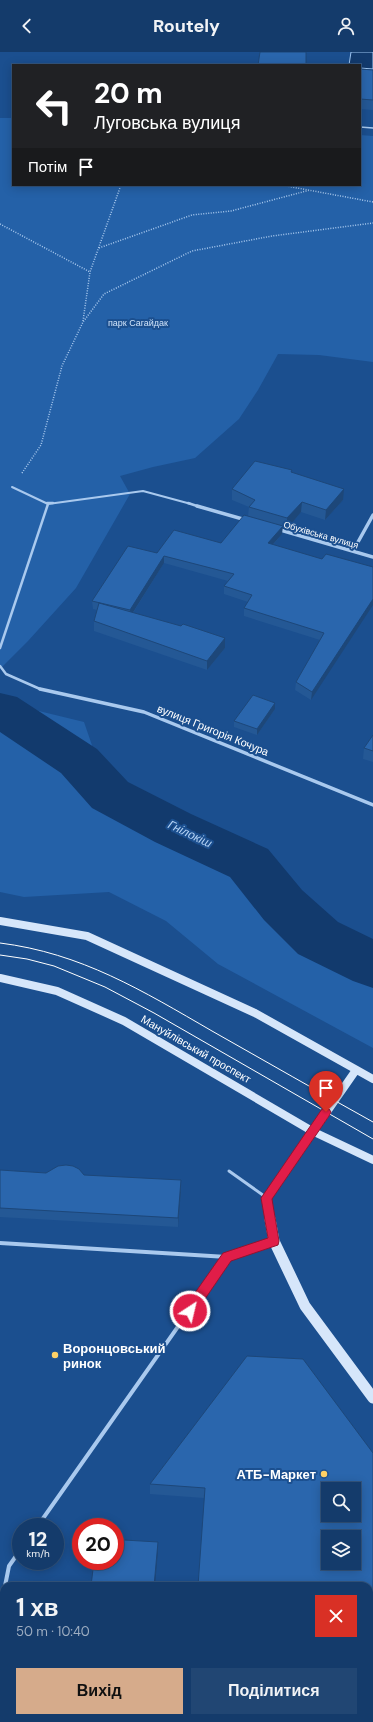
<!DOCTYPE html>
<html lang="uk">
<head>
<meta charset="utf-8">
<style>
	body { margin:0; font-family:"DM Sans",sans-serif; background:#214673; color:#f1f3f6; height:100vh; display:flex; flex-direction:column; font-size:15px; white-space:nowrap }
	* { box-sizing:border-box; margin:0 }
	p { font-size:13px; color:#9dadc1 }
	.icon { flex:none; width:22px; height:22px; fill:none; stroke:currentColor; stroke-width:2; stroke-linecap:round; stroke-linejoin:round }
	.map { position:relative; flex:1; overflow:hidden }
	.details { position:absolute; left:0px; top:1530px; width:373px; height:140px; display:flex; flex-direction:column; background:#143b6b; border-radius:12px 12px 0 0; box-shadow:0 2px 10px #0003,0 0 0 1px #33557e }
	.details>* { flex:none }
	.hud { position:absolute; left:12px; top:12px; width:349px; height:122px; border-radius:0px; box-shadow:0 2px 10px #0003,0 0 0 1px #33557e; background:#202124; color:#fff; overflow:hidden }
	.fabs { position:absolute; left:321px; top:1430px; display:grid; gap:8px }
	.fabs a { display:grid; place-items:center; width:40px; height:40px; border-radius:0px; background:#143b6b; box-shadow:0 2px 10px #0003,0 0 0 1px #33557e; font-size:20px }
	.speed { position:absolute; left:12px; top:1466px; display:flex; gap:8px; font-size:20px; font-weight:700; text-align:center }
	.speed>* { display:grid; place-content:center; width:52px; height:52px; border-radius:50%; background:#143b6b; box-shadow:0 2px 10px #0003,0 0 0 1px #33557e; line-height:1 }
	.speed small { font-size:10px; font-weight:400 }
	.speed .limit { border:6px solid #d22; background:#fff; color:#111 }
	.pin { position:absolute; display:grid; place-items:center; width:34px; height:34px; color:#fff; margin:-41px -17px; border-radius:50% 50% 50% 0; rotate:-45deg; box-shadow:0 0 4px #0007 }
	.pin .icon { rotate:45deg }
	.me { position:absolute; width:44px; margin:-22px; rotate:35deg; stroke-linejoin:round; filter:drop-shadow(0 0 3px #0008) }
	.turn { display:flex; align-items:center; gap:14px; height:84px; padding:0 16px; font-size:18px }
	.turn .icon { width:52px; height:52px; stroke-width:2.5 }
	.turn b { display:block; font-size:28px; line-height:34px }
	.then { display:flex; align-items:center; height:38px; padding:0 16px; background:#0003; gap:8px; font-size:15px }
	.round { display:grid; place-items:center; flex:none; width:42px; height:42px; border-radius:0px; background:#214673 }
	.head { display:flex; align-items:center; justify-content:space-between; height:68px; padding:0 16px }
	h1 { font-size:24px; font-weight:700; line-height:30px }
	.primary-button { display:flex; gap:8px; margin-top:auto; padding:8px 16px }
	.primary-button a { flex:1; height:46px; border-radius:0px; background:#d6ab8b; color:#111; font-size:16px; font-weight:700; line-height:46px; text-align:center }
	.primary-button a+a { background:#214673; color:#f1f3f6 }
	header { display:flex; justify-content:space-between; align-items:center; height:52px; padding:0 16px; background:#143b6b; font-size:18px; font-weight:700 }
	.map>svg:first-child { display:block }
</style>
</head>
<body>
<header><svg class="icon" aria-label="back" viewBox="0 0 24 24"><path d="M15 5l-7 7 7 7"/></svg>Routely<svg class="icon" aria-label="person" viewBox="0 0 24 24"><circle cx="12" cy="8" r="4"/><path d="M4 21q1-7 8-7t8 7"/></svg></header>
<div class="map">
<svg width="373" height="1670" viewBox="0 0 373 1670">
	<rect width="100%" height="100%" fill="#1b4f8f"/>
	<!-- green -->
	<path fill="#2461a8" d="M0,66h13v67h347v-50l13,1v226l-54,-7 -41,-1 -20,36 -19,29 -44,39 -42,9 -33,9 10,18 -54,94 -48,53 -28,28z
		M0,646l10,6 74,18 12,35 46,55 96,55 66,52 41,27 28,12v90l-155,-84 -52,-43 -57,-29 -85,5 -24,-5z"/>
	<!-- water -->
	<path fill="#123a6d" stroke="#9cc4f0" d="M351,0h22v17l-13,-1v-3h-11z"/>
	<g fill="none" stroke-linecap="round" stroke-linejoin="round">
		<!-- river -->
		<path fill="#123a6d" fill-rule="evenodd" d="M0,641l17,4 80,52 31,33 63,32 77,35 34,41 36,32 35,17v49l-20,-7 -55,-27 -34,-34 -34,-43 -75,-35 -63,-34 -31,-35 -61,-41z"/>
		<!-- path -->
		<path stroke="#a9c9ee" stroke-width="1.5" stroke-dasharray="1 1.5" stroke-linecap="butt" d="M281,133l92,17
			M0,172l90,48
			M99,196l93,-33 39,-4 79,-21
			M83,269l7,-49 31,-87
			M22,421l19,-28 21,-79 21,-44 21,-28 88,-43 80,-15 101,-13"/>
		<!-- lane-far4 -->
		<path stroke="#a9c9ee" stroke-width="1.5" d="M360,75l13,1"/>
		<!-- lane-far3 -->
		<path stroke="#a9c9ee" stroke-width="2" d="M12,435l36,17 95,-13 48,13"/>
		<!-- lane-far2 -->
		<path stroke="#a9c9ee" stroke-width="2.5" d="M47,451h6
			M188,451l9,3
			M0,596l48,-144
			M0,614l6,8 34,15"/>
		<!-- lane-far1 -->
		<path stroke="#a9c9ee" stroke-width="3" d="M229,1119l38,27"/>
		<!-- lane -->
		<path stroke="#a9c9ee" stroke-width="4" d="M0,1191l227,14
			M37,1475l190,-270 45,-15
			M5,1534l4,-20 12,-17
			M0,1565l4,-24
			M0,1642l4,1
			M140,1666l23,4"/>
		<!-- street -->
		<path stroke="#a9c9ee" stroke-width="3.5" d="M197,454l49,14
			M277,477l96,28
			M353,499l20,-36
			M40,637l104,23 229,93"/>
		<!-- secondary-far1 -->
		<path stroke="#d6e6fa" stroke-width="8" d="M0,869l87,15 168,77 118,66
			M0,926l57,13 67,30 188,110 61,29
			M271,1168l-4,-22 89,-128"/>
		<!-- secondary -->
		<path stroke="#d6e6fa" stroke-width="11" d="M270,1167l4,22 31,65 68,92"/>
		<!-- tram -->
		<path stroke="#fff" stroke-width="1" d="M0,891c81,10 143,48 212,88 53,30 107,61 161,91
			M0,903l27,4 27,7 51,21 49,26 219,126"/>
	</g>
	<!-- wall -->
	<path fill="#245895" d="M360,17l13,1v40l-13,-1z
		M292,421l51,27 -18,20 -24,-8 -14,17 -5,-2v7l-9,11 49,14 51,8 -62,133 -16,-10 1,-8 24,-42 -76,-24v-8l4,-6 -24,-8v-8l4,-5 -64,-18 -31,50 92,25v10l-18,22 -113,-39v-10l3,-11 -4,-1 -1,-8 65,-48 64,-10 27,-27 1,-9 -17,-7v-11z
		M275,657l-18,26 -23,-8v-6z
		M373,683v27l-10,-3 1,-11z
		M0,1118l84,5 97,15 -3,37 -178,-10z
		M373,1401v168l-4,-1v-34l-165,-88 -54,-4v-10z"/>
	<!-- shaded-wall -->
	<path fill="#1d4779" d="M344,437l-1,11 -18,20 1,-10z
		M302,450l-1,10 -14,17v-11z
		M283,474l-1,8 -15,17 1,-8z
		M164,504v7l-34,54v-7z
		M373,547v6l-62,95 1,-8z
		M225,586v10l-18,22v-9z
		M275,651v6l-18,26v-6z
		M181,1128v10l-3,37v-9z
		M158,1490v9l-3,35h-1z"/>
	<!-- building -->
	<path fill="#2a66ad" stroke="#1d4779" fill-rule="evenodd" d="M260,0h46v13h-48z
		M360,17l13,1v30l-13,-1z
		M255,409l37,9 -1,2 53,17 -18,21 -24,-8 -15,16 -38,-11 6,-7 -23,-11z
		M244,463l39,11 -15,17 54,16 4,-5 47,13v32l-61,93 -16,-10 28,-49 -80,-25 8,-13 -28,-9 10,-12 -70,-18 -34,54 -38,-9 36,-55 29,7 17,-23 47,13z
		M99,551l82,23 2,-2 42,14 -18,23 -113,-40z
		M253,643l22,8 -18,26 -23,-8z
		M373,683v16l-9,-3z
		M66,1113l7,1 6,3 5,6 97,5 -3,38 -178,-10v-38l46,3 12,-7z
		M247,1304l56,3 70,94v160h-4v-27h-171l7,-98 -55,-4zM328,1437h26v26h-26zM328,1485h26v26h-26z
		M124,1488l34,2 -4,44h-63l3,-25h21v-3z"/>
	<!-- route -->
	<path fill="#e11d48" stroke="#92132f" d="M326,1056l3,1 2,3 -2,4 -57,83 7,42 -1,4 -47,16 -37,54 -4,2 -5,-2 -1,-4 1,-4 38,-54 45,-15 -7,-40 61,-89z"/>
	<!-- markers -->
	<g fill="#ffd166" stroke="#1b4f8f" stroke-width="1.5">
		<circle cx="55" cy="1303" r="4"/>
		<circle cx="324" cy="1422" r="4"/>
	</g>
	<g text-anchor="middle" stroke-width="4" stroke-linejoin="round" paint-order="stroke">
		<!-- far-park labels -->
		<g font-size="9" fill="#cfe3fa" stroke="#1b4f8f">
			<text x="138" y="274">парк Сагайдак</text>
		</g>
		<!-- far-street labels -->
		<g font-size="9" fill="#fff" stroke="#1b4f8f">
			<text transform="translate(321 483) rotate(16)" y="3">Обухівська вулиця</text>
		</g>
		<!-- street labels -->
		<g font-size="11" fill="#fff" stroke="#1b4f8f">
			<text transform="translate(213 678) rotate(22)" y="4">вулиця Григорія Кочура</text>
			<text transform="translate(196 997) rotate(30)" y="4">Мануйлівський проспект</text>
		</g>
		<!-- water labels -->
		<g font-size="12" font-style="italic" fill="#b5d3f5" stroke="#1b4f8f">
			<text transform="translate(190 782) rotate(26)" y="4">Гнілокіш</text>
		</g>
		<!-- near-poi labels -->
		<g font-size="13" font-weight="bold" fill="#fff" stroke="#1b4f8f" text-anchor="start">
			<text x="63" y="1301">Воронцовський<tspan x="63" dy="15">ринок</tspan></text>
			<text x="316" y="1427" text-anchor="end">АТБ-Маркет</text>
		</g>
	</g>
</svg>
<div class="fabs">
<a><svg class="icon" aria-label="search" viewBox="0 0 24 24"><circle cx="10" cy="10" r="6"/><path d="M15 15l6 6"/></svg></a>
<a><svg class="icon" aria-label="layers" viewBox="0 0 24 24"><path d="M12 4l9 5-9 5-9-5zM3 14l9 5 9-5"/></svg></a>
</div>
<div class="speed"><div>12<small>km/h</small></div><div class="limit">20</div></div>
<div class="pin" style="left:326px;top:1060px;background:#d93025"><svg class="icon" aria-label="arrive" viewBox="0 0 24 24"><path d="M6 21V4h12l-3 4 3 4H6"/></svg></div>
<svg class="me" style="left:190px;top:1259px" viewBox="-20 -20 40 40"><circle r="17" fill="#e11d48" stroke="#fff" stroke-width="3"/><path d="M0-11L8 9 0 5-8 9z" fill="#fff"/></svg>
<div class="hud">
<div class="turn"><svg class="icon" aria-label="left" viewBox="0 0 24 24"><path d="M17 20v-9H6M10 6l-5 5 5 5"/></svg><div><b>20 m</b>Луговська вулиця</div></div>
<div class="then">Потім<svg class="icon" aria-label="arrive" viewBox="0 0 24 24"><path d="M6 21V4h12l-3 4 3 4H6"/></svg></div>
</div>
<section class="details">
<div class="head"><div><h1>1 хв</h1><p>50 m · 10:40</p></div><a class="round" style="background:#d93025;color:#fff"><svg class="icon" aria-label="close" viewBox="0 0 24 24"><path d="M6 6l12 12M18 6L6 18"/></svg></a></div>
<div class="primary-button"><a>Вихід</a><a>Поділитися</a></div>
</section>
</div>
</body>
</html>
